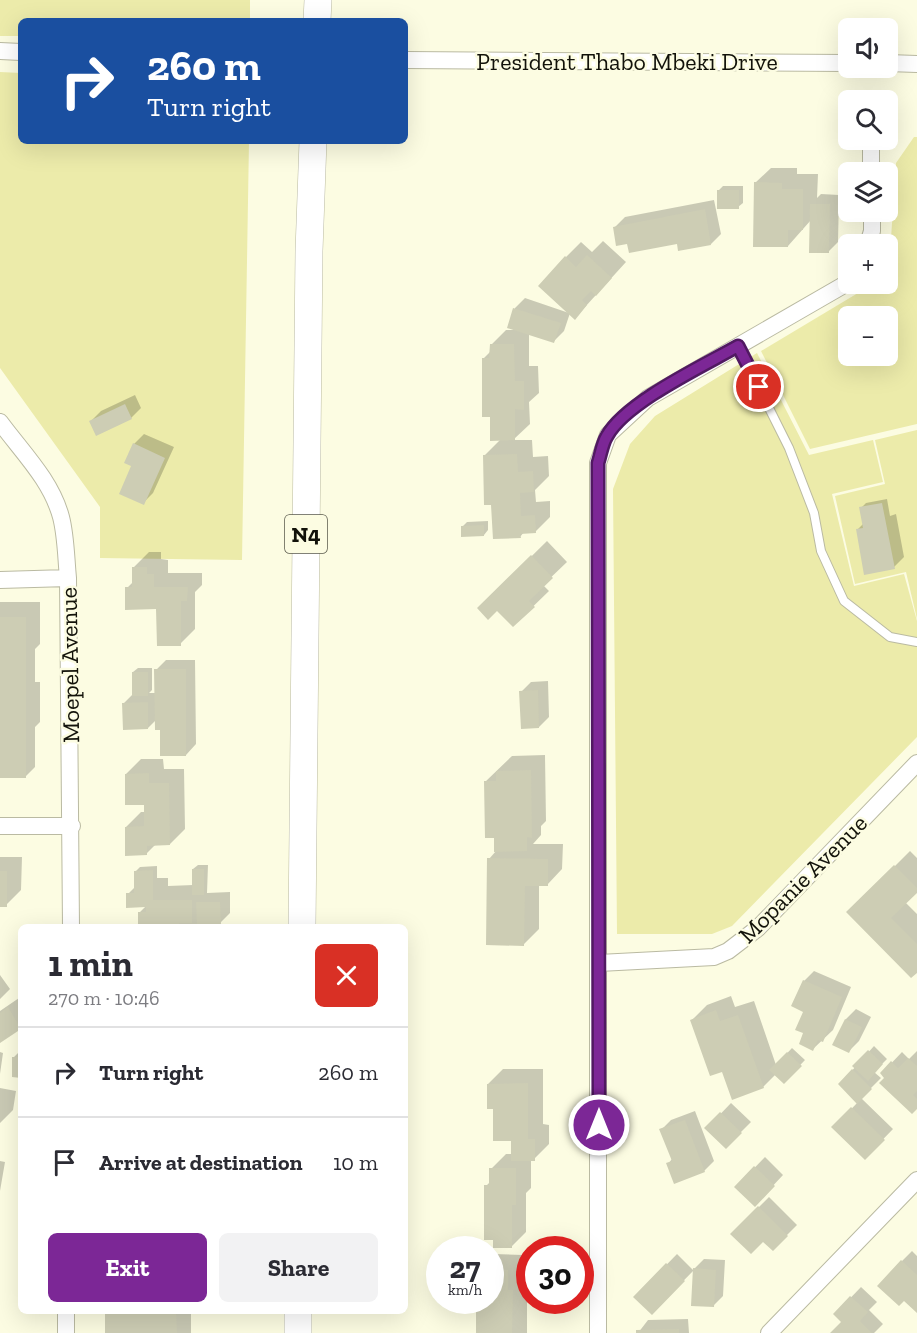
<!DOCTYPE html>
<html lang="en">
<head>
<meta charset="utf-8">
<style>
	body { margin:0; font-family:"Zilla Slab",serif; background:#f2f2f3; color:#2b2b33; height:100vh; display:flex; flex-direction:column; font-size:22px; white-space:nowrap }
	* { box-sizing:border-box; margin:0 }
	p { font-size:20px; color:#7c7c81 }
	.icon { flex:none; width:33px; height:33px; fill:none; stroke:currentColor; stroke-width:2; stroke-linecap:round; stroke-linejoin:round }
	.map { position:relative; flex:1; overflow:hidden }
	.side { position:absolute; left:18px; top:924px; width:390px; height:390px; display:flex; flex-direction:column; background:#fff; border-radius:9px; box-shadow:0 6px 24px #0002 }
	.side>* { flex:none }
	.guide { position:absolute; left:18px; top:18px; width:390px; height:126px; border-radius:9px; box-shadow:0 6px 24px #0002; background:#1a4fa0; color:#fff; overflow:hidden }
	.fabs { position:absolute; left:838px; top:18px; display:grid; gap:12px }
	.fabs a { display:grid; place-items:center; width:60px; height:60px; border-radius:9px; background:#fff; box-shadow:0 6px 24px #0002; font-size:30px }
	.speed { position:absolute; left:426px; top:1236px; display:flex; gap:12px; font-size:30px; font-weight:700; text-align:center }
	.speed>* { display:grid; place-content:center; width:78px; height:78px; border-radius:50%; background:#fff; box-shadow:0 6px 24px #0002; line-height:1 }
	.speed small { font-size:15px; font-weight:400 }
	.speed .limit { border:9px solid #d22; background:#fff; color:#111 }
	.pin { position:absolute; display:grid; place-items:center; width:51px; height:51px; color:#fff; margin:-26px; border:3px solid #fff; border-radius:50%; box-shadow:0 2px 6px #0007 }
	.me { position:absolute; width:66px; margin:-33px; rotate:0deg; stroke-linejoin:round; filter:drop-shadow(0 0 4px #0008) }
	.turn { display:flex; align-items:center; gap:21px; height:126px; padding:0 30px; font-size:27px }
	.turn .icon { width:78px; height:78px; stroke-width:2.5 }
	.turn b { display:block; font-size:42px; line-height:51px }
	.round { display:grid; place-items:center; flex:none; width:63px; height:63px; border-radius:9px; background:#f2f2f3 }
	.summary { display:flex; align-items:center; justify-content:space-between; height:102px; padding:0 30px }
	h1 { font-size:36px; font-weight:800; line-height:45px }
	.cta { display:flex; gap:12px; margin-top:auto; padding:12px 30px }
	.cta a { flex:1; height:69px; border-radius:9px; background:#7c2796; color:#fff; font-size:24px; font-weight:800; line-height:69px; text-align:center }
	.cta a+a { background:#f2f2f3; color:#2b2b33 }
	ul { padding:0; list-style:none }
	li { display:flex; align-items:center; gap:18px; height:90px; padding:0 30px; border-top:2px solid #e1e1e2 }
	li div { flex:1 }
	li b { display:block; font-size:22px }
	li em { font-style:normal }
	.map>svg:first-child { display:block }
</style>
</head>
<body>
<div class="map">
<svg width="917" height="1333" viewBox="0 0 917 1333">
	<rect width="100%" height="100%" fill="#fcfce2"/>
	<!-- green -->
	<path fill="#ecebaa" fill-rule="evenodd" d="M0,0h250v21h-229v15h-21z
		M0,72l21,1v68h228l-7,419 -142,-2v-51l-100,-139z
		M914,137h3v287l-107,25 -49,-98 112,-67h15l8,-121zM888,316v40h-39v-40z
		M757,353l52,102 64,-15 10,42 -51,12 22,92 50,-12 13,47v116l-185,189 -20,8h-95l-4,-445 17,-45 25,-28z
		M917,430v189l-11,-47 -51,12 -20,-88 50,-12 -10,-44z"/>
	<!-- shadow -->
	<path fill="#0003" d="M771,168h26v6h21l-1,24 4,-4 18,1 -1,47 -10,10 -17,-32 -23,26 -33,-63z
		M723,186h20v17l-5,4 -20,-16z
		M714,200l7,34 -10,10 -83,-2 -13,-15 10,-10z
		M603,241l23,21 -51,56 -5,-5 -6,18 -10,10 -25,-8v33h9l1,27 -10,9 1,22 -17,16h19l1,17 15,-1 1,20 -14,14 1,12 14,-1v16l-15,15h-11l-4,5 -27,-34 -9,-47 17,-17 -10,-23 -8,-57 8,-8v-6l15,-15h11l-8,-3 6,-19 10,-10 44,15 -3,-56 15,-15 11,10z
		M135,395l6,13 -10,10 -40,3 10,-10z
		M144,434l30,13 -21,46 -10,10 -10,-38 1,-21z
		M887,499l3,17 6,-2 8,43 -10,10 -37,-37 7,-7 -3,-15 5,-5z
		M488,521v9l-4,5 -22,-8 5,-5z
		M547,541l20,21 -24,23 6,6 -35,34 -17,-16 -18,-1z
		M149,552h12v7l7,1v13h34v12l-7,7v37l-15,15 -22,-36 -31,-20 7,-7v-14z
		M0,602h40v42l-5,5v33h5v40l-5,5v40l-10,10h-25z
		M166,660h29l1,84 -10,11 -30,-35 -8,8 -24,-25 9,-9v-22l5,-4h14v22l-3,3h7v-23z
		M548,681l1,36 -10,10 -18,-35 10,-10z
		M545,755l1,66 -5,5v9l-8,9h30l-1,25 -15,16 -8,-1v45l-15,15 -35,-85 7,-8 -1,-14 -10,-55 27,-26z
		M141,759h22l1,10h20l1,60 -15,15h-14l-10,10 -20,-27 15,-15h5v-9l-20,-29z
		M910,851l7,7v33l-12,11 12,12v57l-68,-59z
		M0,857h22l-1,33 -15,15h-6z
		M198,865h10l-1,28 23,-1v21l-10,10h-18v4h-54l-9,-14 7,-7 -18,-12 8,-8v-15l4,-4 17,-1v12h11v8l25,-1v-16z
		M814,971l37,16 -18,43 -20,19 -8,-38 -1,-30z
		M0,975l10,14 -10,10z
		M731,996l4,11 19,-6 22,64 16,-17 13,12 -21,22 -8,-8 -13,13 -71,-67 15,-15z
		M19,998l2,29 -21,14v-30z
		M856,1009l15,8 -12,24 -10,10 -15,-7 12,-25z
		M874,1046l13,13 -13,13 7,6 -20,20 32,31 -28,29 -31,-31 24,-25 -18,-18z
		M21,1050v26l-7,-19z
		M917,1051v56l-35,-34 20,-21 7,7z
		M0,1052l3,1 -3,21z
		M503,1069h40v55l6,1v19l-15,15h-3v29l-5,5v39l-15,15 -25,-61 5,-5v-12l15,-15h7v-14l-18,-32 -7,-24z
		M0,1088l16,3 -3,19 -13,13z
		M731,1103l20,19 -25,25 -19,-19z
		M695,1111l19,50 -10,10 -36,-7 4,-5 -11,-29 10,-10z
		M765,1157l18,18 -28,30 -19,-18z
		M0,1161l5,1 -5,29z
		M769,1197l28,28 -24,24 -10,-9 -31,-6z
		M912,1251l5,5v54l-13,-11 -2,-38z
		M493,1254l30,1v21h4v57h-50l13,-33v-43z
		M677,1254l16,16 11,-11 21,1 -2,36 -10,10 -19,-36 -42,43 -17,-16z
		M861,1287l16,15 -8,8 14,14 -9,9h-42l11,-11 -8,-8z
		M106,1311h85v22h-65z
		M688,1319l1,14h-51l10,-13z"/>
	<!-- building -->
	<path fill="#cdcdb4" d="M754,182l28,1v6h21v41h-15v17h-35z
		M717,190h22v19h-22z
		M810,204h20l-1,49h-20z
		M705,209l6,36 -33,6 -1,-7 -48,9 -2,-9 -11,2 -3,-19z
		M587,255l25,23 -16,18 -5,-5 -9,9 5,5 -12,15 -37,-34 27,-30 11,11z
		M513,308l48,15 -7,20 -47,-15z
		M490,344h24l1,37h9v29l-9,-1v31l-25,1v-24h-8v-59h7z
		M125,404l7,15 -36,17 -7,-15z
		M133,443l32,15 -21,47 -25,-11 12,-28 -7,-3z
		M517,454l1,18 15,-1 1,21 -14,1 1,23 14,-1 1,18 -16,1 1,4 -28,1 -2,-34h-7l-1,-50z
		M882,503l13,66 -31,6 -8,-46 7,-1 -4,-21z
		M484,525v11l-23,1v-11z
		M531,555l22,23 -24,23 6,6 -22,20 -16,-16 -9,9 -11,-12z
		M132,567h15v7h7v13h34l-1,14h-6v45h-24l-1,-37 -31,1v-23h7z
		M0,617h26v161h-26z
		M154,669h32v87h-26v-26h-5z
		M132,672h16v24h-16z
		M538,690l1,38 -18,1 -2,-38z
		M148,702v27l-25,1 -1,-27z
		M531,770l1,68 -5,-1v14l-33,1v-14h-9l-1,-57h12v-10z
		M149,773v10h20l1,62 -23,1v9l-22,1v-29l19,-1v-21h-19v-31z
		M487,858l61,1v27h-23l-1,60 -38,-1z
		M894,865l23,23v5l-26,25 26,26v29l-6,5 -65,-66z
		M192,869h12v26h-12z
		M153,870v30h39v23h-13v4h-41v-15h8v-5l-20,1v-15h8v-22z
		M0,871h7v36h-7z
		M196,902h24l1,23h-24z
		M803,980l39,17 -19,45 -5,-2 -5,11 -14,-7 4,-11 -8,-3 8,-18 -12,-6z
		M8,1007l13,22 -21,14v-30z
		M716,1010l4,11 18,-6 26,73 -32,12 -10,-28 -12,4 -20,-56z
		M845,1019l17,8 -13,26 -17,-8z
		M868,1050l15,14 -15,17 -16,-15z
		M787,1052l15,14 -18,18 -15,-14z
		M12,1057h9v21l-9,-1z
		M908,1058l9,8v25l-4,4 4,4v10l-5,5 -33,-31 5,-5 -4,-5 11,-12 7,7z
		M852,1069l20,20 -15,15 -19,-20z
		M528,1083v56h7v22h-24v-20h-18v-32h-6v-25z
		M851,1107l34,33 -20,20 -34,-33z
		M720,1112l22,21 -16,16 -22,-21z
		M685,1120l20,52 -31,12 -8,-21 6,-2 -13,-32z
		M754,1166l21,20 -20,21 -21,-20z
		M489,1168h27v37h-4v43h-19v-8h-9v-55h5z
		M758,1206l30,30 -15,15 -10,-9 -12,12 -21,-20z
		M901,1260l16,15v38l-13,-12 -5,5 -22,-20z
		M666,1263l19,18 -33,34 -19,-18z
		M693,1268l23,2 -2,37 -23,-1z
		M490,1269l18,1v20h5l-1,43h-36v-33h14z
		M850,1296l18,16 -8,9 12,12h-42l11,-11 -8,-8z
		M105,1311h71l1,22h-72z
		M679,1329v4h-43v-3z"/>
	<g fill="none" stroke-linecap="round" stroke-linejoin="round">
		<defs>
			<path id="service" d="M738,346l51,102 25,65 7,38 23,50 46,36 27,5"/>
			<path id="minor" d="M0,51l21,1
				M405,60l444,3
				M888,63l29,1
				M871,140v32
				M868,244l4,-13v-19
				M0,422c22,30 51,58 61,95 5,19 5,41 7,61l3,349
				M0,580l68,-2
				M0,826h72
				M599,963l115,-6 14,-6 30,-23 159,-165
				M66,1333v-22
				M598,1333v-870l10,-28 40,-37 201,-116
				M769,1333l148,-153"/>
			<path id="trunk" d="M317,21l1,-21
				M302,927l7,-676 4,-110
				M298,1333v-22"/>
		</defs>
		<!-- service casing -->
		<use href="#service" stroke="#babaa2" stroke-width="10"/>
		<!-- minor casing -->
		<use href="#minor" stroke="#babaa2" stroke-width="18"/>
		<!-- trunk casing -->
		<use href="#trunk" stroke="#babaa2" stroke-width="28"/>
		<!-- service -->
		<use href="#service" stroke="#fff" stroke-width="8"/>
		<!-- minor -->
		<use href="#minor" stroke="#fff" stroke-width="16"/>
		<!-- trunk -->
		<use href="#trunk" stroke="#fff" stroke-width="27"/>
	</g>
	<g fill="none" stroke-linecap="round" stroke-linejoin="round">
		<defs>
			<path id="route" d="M599,1125l-1,-662c3,-9 4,-19 9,-27 19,-34 96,-70 131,-90l21,41"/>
		</defs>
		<!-- route casing -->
		<use href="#route" stroke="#511962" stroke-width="15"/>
		<!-- route -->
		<use href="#route" stroke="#7c2796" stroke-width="10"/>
	</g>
	<g text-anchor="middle" stroke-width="5" stroke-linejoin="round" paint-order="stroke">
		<!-- shield labels -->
		<rect fill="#fcfce2" stroke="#58584b" stroke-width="1.5" x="285" y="515" width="42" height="38" rx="4.5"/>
		<g font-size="22" font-weight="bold" fill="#12120a">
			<text x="306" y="542">N4</text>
		</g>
		<!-- street labels -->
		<g font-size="24" fill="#12120a" stroke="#fcfce2">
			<text x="627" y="70">President Thabo Mbeki Drive</text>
			<text transform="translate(70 665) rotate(-91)" y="8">Moepel Avenue</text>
			<text transform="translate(803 879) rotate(-45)" y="8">Mopanie Avenue</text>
		</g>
	</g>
</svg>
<div class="fabs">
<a><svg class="icon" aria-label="sound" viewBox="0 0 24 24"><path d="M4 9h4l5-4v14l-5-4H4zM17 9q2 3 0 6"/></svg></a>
<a><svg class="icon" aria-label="search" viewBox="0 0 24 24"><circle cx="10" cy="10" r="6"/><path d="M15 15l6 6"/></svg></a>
<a><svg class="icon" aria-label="layers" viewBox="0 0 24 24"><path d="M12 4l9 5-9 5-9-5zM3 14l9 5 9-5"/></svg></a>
<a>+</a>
<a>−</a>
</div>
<div class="speed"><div>27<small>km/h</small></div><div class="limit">30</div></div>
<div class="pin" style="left:759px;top:387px;background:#d93025"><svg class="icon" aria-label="arrive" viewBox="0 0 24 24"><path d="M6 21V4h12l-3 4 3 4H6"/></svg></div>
<svg class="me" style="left:599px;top:1125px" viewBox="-20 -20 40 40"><circle r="17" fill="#7c2796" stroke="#fff" stroke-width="3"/><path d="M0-11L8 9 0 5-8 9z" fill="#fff"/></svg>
<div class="guide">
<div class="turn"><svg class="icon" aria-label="right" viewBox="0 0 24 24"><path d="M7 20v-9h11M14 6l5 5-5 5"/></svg><div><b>260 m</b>Turn right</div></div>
</div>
<section class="side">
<div class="summary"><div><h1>1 min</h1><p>270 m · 10:46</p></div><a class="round" style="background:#d93025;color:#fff"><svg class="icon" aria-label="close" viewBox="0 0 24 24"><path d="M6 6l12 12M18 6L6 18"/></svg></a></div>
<ul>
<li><svg class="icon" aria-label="right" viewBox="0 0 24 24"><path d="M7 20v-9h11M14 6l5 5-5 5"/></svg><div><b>Turn right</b></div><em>260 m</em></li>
<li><svg class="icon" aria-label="arrive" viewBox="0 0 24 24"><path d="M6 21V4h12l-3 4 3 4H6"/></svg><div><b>Arrive at destination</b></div><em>10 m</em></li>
</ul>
<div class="cta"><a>Exit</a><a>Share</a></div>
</section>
</div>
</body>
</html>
